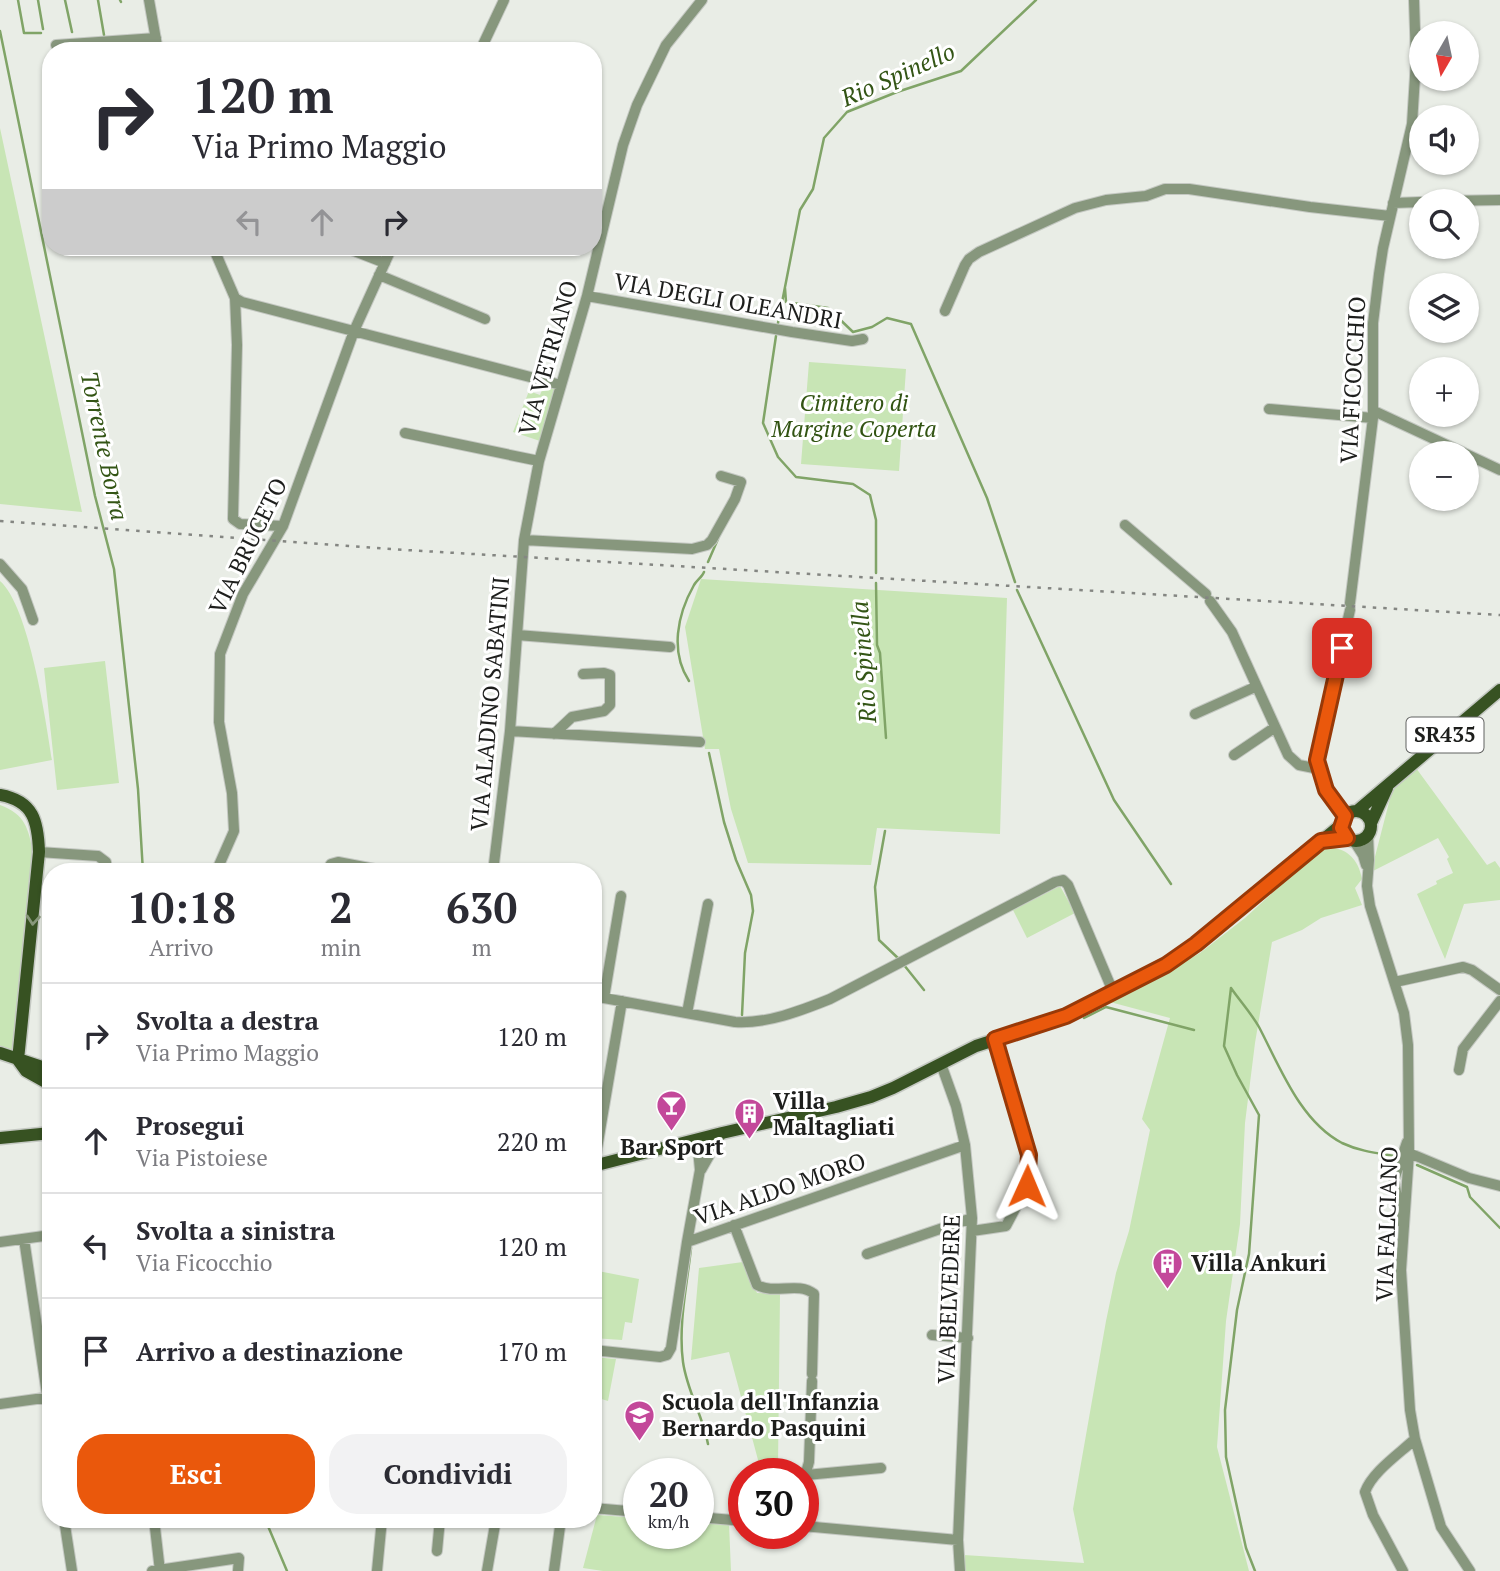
<!DOCTYPE html>
<html lang="it">
<head>
<meta charset="utf-8">
<style>
	body { margin:0; font-family:"PT Serif",serif; background:#f2f2f3; color:#2b2b33; height:100vh; display:flex; flex-direction:column; font-size:26px; white-space:nowrap }
	* { box-sizing:border-box; margin:0 }
	p { font-size:23px; color:#7c7c81 }
	.icon { flex:none; width:38px; height:38px; fill:none; stroke:currentColor; stroke-width:2; stroke-linecap:round; stroke-linejoin:round }
	.map { position:relative; flex:1; overflow:hidden }
	.details { position:absolute; left:42px; top:863px; width:560px; height:665px; display:flex; flex-direction:column; background:#fff; border-radius:28px; box-shadow:0 2px 5px #0004 }
	.details>* { flex:none }
	.banner { position:absolute; left:42px; top:42px; width:560px; height:214px; border-radius:28px; box-shadow:0 2px 5px #0004; background:#fff; color:#2b2b33; overflow:hidden }
	.needle { width:46px; rotate:189deg }
	.tools { position:absolute; left:1409px; top:21px; display:grid; gap:14px }
	.tools a { display:grid; place-items:center; width:70px; height:70px; border-radius:50%; background:#fff; box-shadow:0 2px 5px #0004; font-size:35px }
	.speed { position:absolute; left:623px; top:1458px; display:flex; gap:14px; font-size:35px; font-weight:700; text-align:center }
	.speed>* { display:grid; place-content:center; width:91px; height:91px; border-radius:50%; background:#fff; box-shadow:0 2px 5px #0004; line-height:1 }
	.speed small { font-size:18px; font-weight:400 }
	.speed .limit { border:10px solid #d22; background:#fff; color:#111 }
	.pin { position:absolute; display:grid; place-items:center; width:60px; height:60px; color:#fff; margin:-30px; border-radius:14px; box-shadow:0 4px 10px #0006 }
	.me { position:absolute; width:77px; margin:-38px; rotate:1deg; stroke-linejoin:round; filter:drop-shadow(0 0 5px #0008) }
	.turn { display:flex; align-items:center; gap:24px; height:147px; padding:0 35px; font-size:32px }
	.turn .icon { width:91px; height:91px; stroke-width:2.5 }
	.turn b { display:block; font-size:49px; line-height:60px }
	.lanes { display:flex; align-items:center; height:66px; padding:0 35px; background:#0003; justify-content:center; gap:35px; direction:ltr }
	.lanes .off { opacity:.35 }
	.eta { display:flex; justify-content:space-evenly; align-items:center; height:119px; text-align:center }
	.eta b { font-size:42px; font-weight:700; line-height:49px }
	.cta { display:flex; gap:14px; margin-top:auto; padding:14px 35px }
	.cta a { flex:1; height:80px; border-radius:28px; background:#ea580c; color:#fff; font-size:28px; font-weight:700; line-height:80px; text-align:center }
	.cta a+a { background:#f2f2f3; color:#2b2b33 }
	ul { padding:0; list-style:none }
	li { display:flex; align-items:center; gap:21px; height:105px; padding:0 35px; border-top:2px solid #e1e1e2 }
	li div { flex:1 }
	li b { display:block; font-size:26px }
	li em { font-style:normal }
	.map>svg:first-child { display:block }
</style>
</head>
<body>
<div class="map">
<svg width="1500" height="1571" viewBox="0 0 1500 1571">
	<rect width="100%" height="100%" fill="#e9ede6"/>
	<!-- green -->
	<path fill="#c8e5b5" d="M0,128l82,384 -82,-8z
		M809,362l97,7 -7,102 -98,-7z
		M544,385l11,3 1,6 -13,48 -30,-10 16,-41 11,4z
		M701,579l306,19 -7,236 -123,-6 -6,37 -123,-2 -17,-54 -12,-60h-14l-20,-122z
		M0,581c29,25 46,140 52,179l-52,10z
		M105,661l14,122 -62,7 -13,-122z
		M1416,768l71,97 8,-4 5,7v32l-36,4 -19,55 -28,-65 20,-10 -1,-3 17,-8 -6,-14 2,-2 -11,-19 -67,34 22,-85z
		M0,805c25,9 29,24 33,49l-18,198 -15,-6z
		M1334,848c17,3 25,15 28,31l-7,9 7,17 -41,13 -19,12 -30,12 -17,101 -10,80 -5,101 -14,97 -9,126 32,124h-286l1,-16 120,8 -11,-54 33,-188 10,-48 13,-42 21,-101 -8,-11 28,-101 -60,-16 90,-49 45,-35 75,-69z
		M1060,886l15,27 -48,25 -14,-28z
		M743,1262l14,31 23,1 -2,171 -17,6 -32,-119 -38,8 8,-92z
		M593,1270l46,9 -7,44 -7,-1 -3,18 -29,-2z
		M593,1357l23,2 -8,42 -13,-4 -2,9z
		M597,1515l42,3v15h59v-11l31,2 2,47h-128l-20,-3z"/>
	<g fill="none" stroke-linecap="round" stroke-linejoin="round">
		<!-- stream -->
		<path stroke="#80a467" stroke-width="2.5" d="M18,0l6,33h17
			M38,0l5,29
			M65,0l7,32
			M98,0l6,35
			M120,0l1,2
			M0,31l95,465 19,73 24,220 5,83
			M785,288l1,14 42,6 25,24 19,-5 15,-9 24,6 76,174 28,84
			M778,323l22,-113 13,-21 11,-51 23,-26 50,-20 64,-21 75,-71
			M776,336l-13,87 15,34 18,20 57,7 17,11 6,25v53
			M708,562l10,-23
			M876,583l1,62 3,8 6,85
			M1017,590l97,210 57,84
			M689,681c-19,-29 -12,-66 5,-96 3,-5 8,-8 10,-13
			M709,753l15,69 12,38 15,35 2,16 -8,42 -3,62
			M885,831l-10,56 4,53 21,20
			M904,965l20,25
			M1231,988l-7,58 13,29 22,40 -10,139 -12,56 -12,100 1,47 20,91 9,23
			M1231,988c9,13 20,25 28,39 21,40 41,94 83,116 17,8 34,10 52,13
			M1084,1018l22,-11 88,23
			M1417,1165l50,22 3,10 30,31
			M691,1248c-4,37 -13,77 -8,114 4,29 20,54 25,82
			M265,1519l22,52"/>
		<defs>
			<path id="minor" d="M149,0l9,51
				M56,45l100,-7
				M480,51l24,-51
				M1442,201l58,-1
				M1393,203l28,-1
				M213,247l22,51 2,47 -4,174 7,5 43,2
				M344,247l41,16
				M379,275l106,44
				M587,296l205,36 60,9 11,-2
				M235,298l7,4 319,83
				M945,311l20,-46 4,-6 10,-7 96,-44 31,-8 40,-4 19,-7h24l121,18 80,9
				M1269,409l104,9
				M1374,411l90,42
				M405,433l134,28
				M1466,454l34,16
				M1125,525l81,69
				M524,540l168,9 15,-4 5,-5 23,-41 6,-17 -20,-6
				M0,564l22,25 11,31
				M1210,601l22,31 56,123 11,10 20,4
				M1350,603l23,-185v-95l6,-49 4,-26 29,-124 4,-64 -2,-60
				M517,635l153,12
				M1195,714l60,-27
				M510,731l190,11
				M554,734l18,-17 32,-6 6,-6v-30l-6,-2 -21,1
				M1234,755l40,-27
				M1344,816l-10,-12 -12,-23 -5,-26 33,-145
				M1368,834l1,26 -2,26 3,20 34,107 4,32 1,108 -8,117 9,140 5,29 26,88 29,44
				M1354,841l9,14 3,10
				M39,852l59,4 8,6 1,10
				M216,872l18,-41 -2,-38 -13,-71 1,-68 23,-60 40,-68 71,-195 38,-84
				M326,872l5,-8 7,-2 52,10
				M493,872l17,-141 14,-191 15,-79 48,-165 36,-151 14,-40 29,-60 36,-45
				M1395,982l68,-15 9,3 28,20
				M593,996l142,26c32,2 65,-11 95,-23l225,-117 8,-2 5,5 46,109
				M604,998l17,-102
				M687,1013l21,-109
				M941,1064l15,42 9,39 7,73 -14,322 2,31
				M1459,1070l4,-21 37,-48
				M1409,1153l60,25 31,8
				M594,1166l28,-165
				M701,1170l21,-37
				M1401,1222l-7,-42 13,-38
				M734,1225l23,60c18,10 41,-4 57,9l-2,80
				M972,1231l34,-5 21,-40 2,-31 -34,-116
				M24,1239l27,182
				M0,1242l51,-7
				M687,1242l278,-97
				M867,1254l105,-36
				M932,1335l36,3
				M593,1350l67,7 7,-2 4,-7 16,-106 13,-72 -3,-31
				M0,1404l51,-7
				M806,1475l75,-7
				M803,1483l6,-21 3,-81
				M803,1498l2,28
				M593,1508l46,4
				M698,1517l46,4
				M64,1519l8,52
				M154,1519l6,52
				M803,1526l155,14
				M437,1551l3,-32
				M152,1571l87,-13 -1,13
				M377,1571l5,-52
				M487,1571l9,-52
				M554,1571l7,-52
				M1403,1571l-30,-56 -8,-23c7,-20 34,-38 50,-53"/>
			<path id="major" d="M0,795c34,6 38,27 39,57l-21,208
				M1357,811l143,-121
				M1341 826a15 15 0 1 1 30 0a15 15 0 1 1-30 0Z
				M1371,823l16,-35
				M0,1053l51,17
				M18,1060l8,11 25,14
				M0,1138l51,-5
				M593,1166l129,-33 114,-26 35,-10 22,-9 83,-42 71,-23 43,-18 97,-53 154,-127"/>
		</defs>
		<!-- minor casing -->
		<use href="#minor" stroke="#c4c8c2" stroke-width="12"/>
		<!-- major casing -->
		<use href="#major" stroke="#c4c8c2" stroke-width="15"/>
		<!-- minor -->
		<use href="#minor" stroke="#87977d" stroke-width="10"/>
		<!-- major -->
		<use href="#major" stroke="#375222" stroke-width="12"/>
		<!-- rail -->
		<path stroke="#848682" stroke-width="2.5" stroke-dasharray="3.5 7" stroke-linecap="butt" d="M0,521l406,29 1094,65"/>
	</g>
	<!-- one-way arrows -->
	<defs><path id="oneway-chevron" d="M-2-3.5L2.5 0L-2 3.5" fill="none" stroke-width="1.6" stroke-linecap="round" stroke-linejoin="round" transform="scale(1.75)"/></defs>
	<use stroke="#87977a" href="#oneway-chevron" transform="translate(33 920) rotate(95)"/>
	<g fill="none" stroke-linecap="round" stroke-linejoin="round">
		<defs>
			<path id="route" d="M1027,1186l2,-31 -34,-116 71,-23 100,-51 30,-21 125,-103 26,-3 -6,-10 4,-12 -19,-26 -9,-30 25,-112"/>
		</defs>
		<!-- route casing -->
		<use href="#route" stroke="#983908" stroke-width="18"/>
		<!-- route -->
		<use href="#route" stroke="#ea580c" stroke-width="12"/>
	</g>
	<!-- icons -->
	<defs>
		<symbol id="bar-pin" viewBox="-11 -11 22 30"><path d="M0 17L-7.5 6A9.5 9.5 0 1 1 7.5 6Z" fill="#c3489a" stroke="#fff"/><path d="M-6-5H6L.8 .8V4.5H3.5V6h-7V4.5H-.8V.8Z" fill="#fff"/></symbol>
		<symbol id="building-pin" viewBox="-11 -11 22 30"><path d="M0 17L-7.5 6A9.5 9.5 0 1 1 7.5 6Z" fill="#c3489a" stroke="#fff"/><path d="M-4-6H4V6H1V3H-1V6H-4ZM-2.5-4.3h1.7v1.8h-1.7ZM.8-4.3h1.7v1.8H.8ZM-2.5-1h1.7V.8h-1.7ZM.8-1h1.7V.8H.8Z" fill="#fff"/></symbol>
		<symbol id="school-pin" viewBox="-11 -11 22 30"><path d="M0 17L-7.5 6A9.5 9.5 0 1 1 7.5 6Z" fill="#c3489a" stroke="#fff"/><path d="M0-5L7-2L0 1L-7-2ZM-4 1L0 2.5L4 1V4Q0 6-4 4Z" fill="#fff"/></symbol>
	</defs>
	<g fill-rule="evenodd">
		<use href="#bar-pin" x="654" y="1088" width="35" height="47"/>
		<use href="#building-pin" x="732" y="1096" width="35" height="47"/>
		<use href="#building-pin" x="1150" y="1246" width="35" height="47"/>
		<use href="#school-pin" x="622" y="1398" width="35" height="47"/>
	</g>
	<g text-anchor="middle" stroke-width="6" stroke-linejoin="round" paint-order="stroke">
		<!-- shield labels -->
		<rect fill="#fff" stroke="#616260" stroke-width="2" x="1406.5" y="717.5" width="77" height="35" rx="5"/>
		<g font-size="21" font-weight="bold" fill="#1d1e1c">
			<text x="1445" y="742">SR435</text>
		</g>
		<!-- street labels -->
		<g font-size="23" fill="#1d1e1c" stroke="#fff">
			<text transform="translate(728 301) rotate(10)" y="8">VIA DEGLI OLEANDRI</text>
			<text transform="translate(548 358) rotate(-74)" y="8">VIA VETRIANO</text>
			<text transform="translate(1353 380) rotate(-87)" y="8">VIA FICOCCHIO</text>
			<text transform="translate(248 546) rotate(-64)" y="8">VIA BRUCETO</text>
			<text transform="translate(490 704) rotate(-85)" y="8">VIA ALADINO SABATINI</text>
			<text transform="translate(780 1189) rotate(-19)" y="8">VIA ALDO MORO</text>
			<text transform="translate(1387 1224) rotate(-88)" y="8">VIA FALCIANO</text>
			<text transform="translate(949 1299) rotate(-88)" y="8">VIA BELVEDERE</text>
		</g>
		<!-- park labels -->
		<g font-size="23" font-style="italic" fill="#315312" stroke="#fff">
			<text x="854" y="411">Cimitero di<tspan x="854" dy="26">Margine Coperta</tspan></text>
		</g>
		<!-- poi labels -->
		<g font-size="23" font-weight="bold" fill="#1d1e1c" stroke="#fff" text-anchor="start">
			<text x="773" y="1109">Villa<tspan x="773" dy="26">Maltagliati</tspan></text>
			<text x="672" y="1155" text-anchor="middle">Bar Sport</text>
			<text x="1191" y="1271">Villa Ankuri</text>
			<text x="662" y="1410">Scuola dell'Infanzia<tspan x="662" dy="26">Bernardo Pasquini</tspan></text>
		</g>
		<!-- water labels -->
		<g font-size="24" font-style="italic" fill="#335515" stroke="#fff">
			<text transform="translate(898 75) rotate(-24)" y="8">Rio Spinello</text>
			<text transform="translate(104 446) rotate(78)" y="8">Torrente Borra</text>
			<text transform="translate(864 662) rotate(-94)" y="8">Rio Spinella</text>
		</g>
	</g>
</svg>
<div class="tools">
<a><svg class="needle" viewBox="-14 -14 28 28"><path d="M0-13l5 13h-10z" fill="#e53935"/><path d="M0 13l5-13h-10z" fill="#7c7c81"/></svg></a>
<a><svg class="icon" aria-label="sound" viewBox="0 0 24 24"><path d="M4 9h4l5-4v14l-5-4H4zM17 9q2 3 0 6"/></svg></a>
<a><svg class="icon" aria-label="search" viewBox="0 0 24 24"><circle cx="10" cy="10" r="6"/><path d="M15 15l6 6"/></svg></a>
<a><svg class="icon" aria-label="layers" viewBox="0 0 24 24"><path d="M12 4l9 5-9 5-9-5zM3 14l9 5 9-5"/></svg></a>
<a>+</a>
<a>−</a>
</div>
<div class="speed"><div>20<small>km/h</small></div><div class="limit">30</div></div>
<div class="pin" style="left:1342px;top:648px;background:#d93025"><svg class="icon" aria-label="arrive" viewBox="0 0 24 24"><path d="M6 21V4h12l-3 4 3 4H6"/></svg></div>
<svg class="me" style="left:1027px;top:1186px" viewBox="-20 -20 40 40"><path d="M0-17L14 15 0 8-14 15z" fill="#ea580c" stroke="#fff" stroke-width="4"/></svg>
<div class="banner">
<div class="turn"><svg class="icon" aria-label="right" viewBox="0 0 24 24"><path d="M7 20v-9h11M14 6l5 5-5 5"/></svg><div><b>120 m</b>Via Primo Maggio</div></div>
<div class="lanes"><svg class="icon off" aria-label="left" viewBox="0 0 24 24"><path d="M17 20v-9H6M10 6l-5 5 5 5"/></svg><svg class="icon off" aria-label="ahead" viewBox="0 0 24 24"><path d="M12 20V5M6 11l6-6 6 6"/></svg><svg class="icon" aria-label="right" viewBox="0 0 24 24"><path d="M7 20v-9h11M14 6l5 5-5 5"/></svg></div>
</div>
<section class="details">
<div class="eta">
<div><b>10:18</b><p>Arrivo</p></div>
<div><b>2</b><p>min</p></div>
<div><b>630</b><p>m</p></div>
</div>
<ul>
<li><svg class="icon" aria-label="right" viewBox="0 0 24 24"><path d="M7 20v-9h11M14 6l5 5-5 5"/></svg><div><b>Svolta a destra</b><p>Via Primo Maggio</p></div><em>120 m</em></li>
<li><svg class="icon" aria-label="ahead" viewBox="0 0 24 24"><path d="M12 20V5M6 11l6-6 6 6"/></svg><div><b>Prosegui</b><p>Via Pistoiese</p></div><em>220 m</em></li>
<li><svg class="icon" aria-label="left" viewBox="0 0 24 24"><path d="M17 20v-9H6M10 6l-5 5 5 5"/></svg><div><b>Svolta a sinistra</b><p>Via Ficocchio</p></div><em>120 m</em></li>
<li><svg class="icon" aria-label="arrive" viewBox="0 0 24 24"><path d="M6 21V4h12l-3 4 3 4H6"/></svg><div><b>Arrivo a destinazione</b></div><em>170 m</em></li>
</ul>
<div class="cta"><a>Esci</a><a>Condividi</a></div>
</section>
</div>
</body>
</html>
